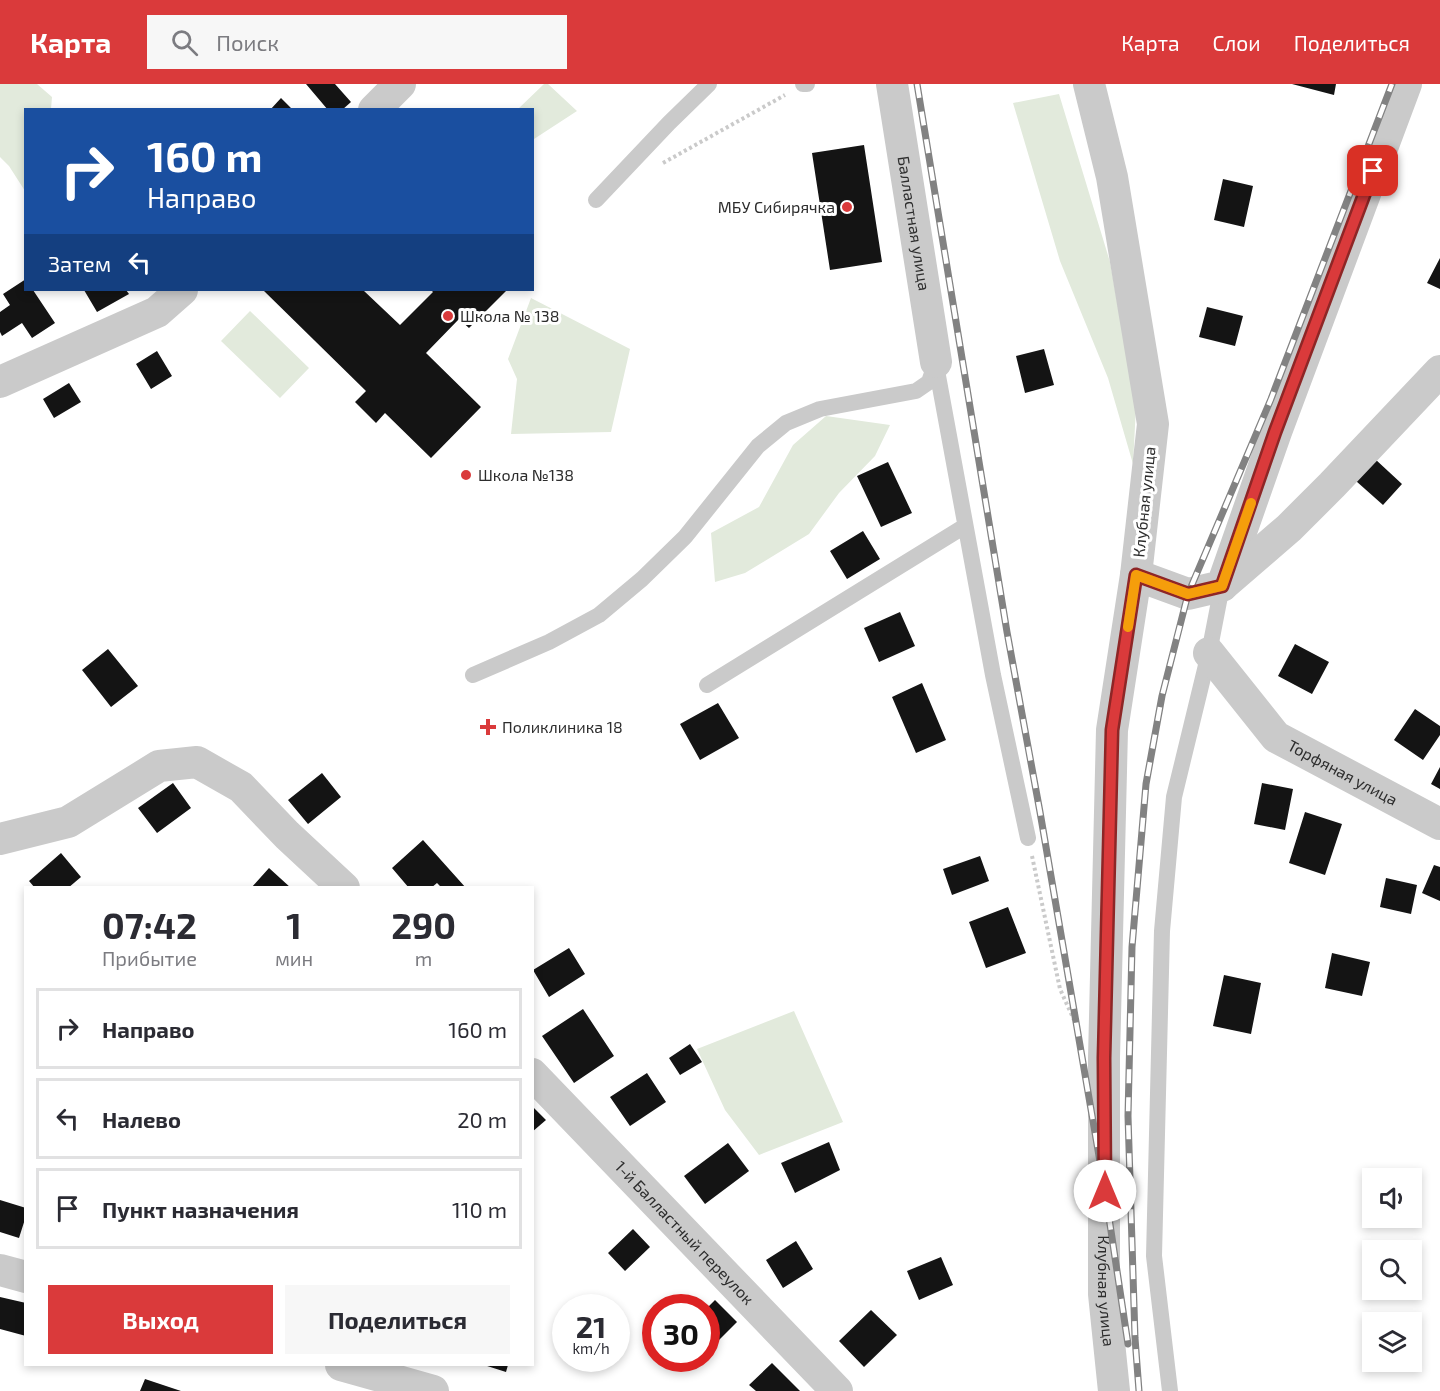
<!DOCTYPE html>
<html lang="ru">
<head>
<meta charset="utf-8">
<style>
	body { margin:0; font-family:"Exo 2",sans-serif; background:#f7f7f7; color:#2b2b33; height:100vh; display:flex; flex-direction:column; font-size:22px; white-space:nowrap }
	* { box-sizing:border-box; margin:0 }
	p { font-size:20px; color:#7c7c81 }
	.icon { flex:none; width:33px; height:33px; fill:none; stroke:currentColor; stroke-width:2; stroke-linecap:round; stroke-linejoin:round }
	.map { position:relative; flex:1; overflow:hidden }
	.panel { position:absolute; left:24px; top:802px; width:510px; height:480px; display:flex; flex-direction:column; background:#fff; border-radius:0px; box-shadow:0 3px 9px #0003 }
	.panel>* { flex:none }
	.banner { position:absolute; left:24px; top:24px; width:510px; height:183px; border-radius:0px; box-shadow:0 3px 9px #0003; background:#1a4fa0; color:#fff; overflow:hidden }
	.fabs { position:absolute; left:1362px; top:1084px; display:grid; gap:12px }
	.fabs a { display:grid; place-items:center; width:60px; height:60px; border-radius:0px; background:#fff; box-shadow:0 3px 9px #0003; font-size:30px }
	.speed { position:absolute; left:552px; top:1210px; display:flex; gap:12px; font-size:30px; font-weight:700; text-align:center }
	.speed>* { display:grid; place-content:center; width:78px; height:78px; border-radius:50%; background:#fff; box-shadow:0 3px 9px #0003; line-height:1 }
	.speed small { font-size:15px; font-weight:400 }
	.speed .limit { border:9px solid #d22; background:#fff; color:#111 }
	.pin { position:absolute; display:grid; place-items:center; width:51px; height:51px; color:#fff; margin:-26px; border-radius:12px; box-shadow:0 3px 9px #0006 }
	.me { position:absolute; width:66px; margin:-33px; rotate:0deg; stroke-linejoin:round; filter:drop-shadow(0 0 4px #0008) }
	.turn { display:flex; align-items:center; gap:21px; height:126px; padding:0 24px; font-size:27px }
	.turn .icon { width:78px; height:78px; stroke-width:2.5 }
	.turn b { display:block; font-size:42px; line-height:51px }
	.then { display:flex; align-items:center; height:57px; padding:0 24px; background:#0003; gap:12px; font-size:22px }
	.eta { display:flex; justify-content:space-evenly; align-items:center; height:102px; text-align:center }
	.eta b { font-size:36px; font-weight:700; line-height:42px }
	.primary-button { display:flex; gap:12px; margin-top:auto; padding:12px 24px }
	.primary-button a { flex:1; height:69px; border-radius:0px; background:#da3a3b; color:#fff; font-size:24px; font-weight:700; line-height:69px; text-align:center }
	.primary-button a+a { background:#f7f7f7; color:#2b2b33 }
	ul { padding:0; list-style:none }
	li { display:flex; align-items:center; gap:18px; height:81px; margin:0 12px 9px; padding:0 12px; border:3px solid #e1e1e2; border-radius:0px }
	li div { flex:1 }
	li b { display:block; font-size:22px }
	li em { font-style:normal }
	header { display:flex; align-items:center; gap:36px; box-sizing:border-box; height:84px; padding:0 30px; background:#da3a3b; color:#fff }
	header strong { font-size:28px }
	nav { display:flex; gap:33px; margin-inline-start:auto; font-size:21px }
	.search { width:420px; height:54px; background:#f7f7f7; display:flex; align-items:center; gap:15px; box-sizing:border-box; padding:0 21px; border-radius:0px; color:#7c7c81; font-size:22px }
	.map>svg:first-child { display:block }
</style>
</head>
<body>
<header>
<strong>Карта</strong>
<div class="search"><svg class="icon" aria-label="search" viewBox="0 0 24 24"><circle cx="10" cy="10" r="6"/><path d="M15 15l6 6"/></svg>Поиск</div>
<nav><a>Карта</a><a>Слои</a><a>Поделиться</a></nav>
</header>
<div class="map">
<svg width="1440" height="1307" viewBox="0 0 1440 1307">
	<rect width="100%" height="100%" fill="#fff"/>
	<!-- green -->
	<path fill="#e2eadc" d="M0,0h37l15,13 -1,12 -25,1 -1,81 -16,-25 -9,-9z
		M544,0h4l29,27 -43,28 -1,-2 -1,-27 -14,-1z
		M1059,10l51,168 26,145 -3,57 -25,-86 -48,-117 -47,-158z
		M531,214l99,51 -19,83 -100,2 6,-55 -9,-20z
		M250,227l59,57 -29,30 -59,-57z
		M826,332l64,9 -15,31 -36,37 -30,41 -64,39 -30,9 -4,-49 48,-26 34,-62z
		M794,927l49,111 -84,33 -34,-45 -28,-61z"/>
	<!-- building -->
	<path fill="#141414" d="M306,0h29l16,18 -9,8h-14z
		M1292,0h44l-2,11z
		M281,14l12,12h-23z
		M864,61l18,117 -52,8 -18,-117z
		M1223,95l30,7 -9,41 -30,-7z
		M1440,174v31l-13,-6z
		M26,195v11h7l22,33 -23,15 -10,-15 -20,13 -2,-4v-20l10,-7 -7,-11z
		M84,206h42l3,4 -32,18z
		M263,206h100l37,35 33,-33 -2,-2h76l-38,38 -10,-9 -33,34 55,54 -50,51 -46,-45 -9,10 -21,-21 11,-11z
		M1207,223l36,9 -8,30 -36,-9z
		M1044,265l10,36 -29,8 -9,-37z
		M157,267l15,25 -21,13 -15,-25z
		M69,299l12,19 -27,16 -11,-19z
		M1375,375l27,25 -19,21 -27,-24z
		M888,378l24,51 -31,14 -24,-51z
		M863,447l17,28 -33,20 -17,-28z
		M900,528l15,34 -36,16 -15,-34z
		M1295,560l34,18 -17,32 -34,-18z
		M108,565l30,37 -27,21 -29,-37z
		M922,599l24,57 -30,13 -24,-56z
		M718,619l21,35 -39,22 -20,-36z
		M1415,625l25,17v9l-17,25 -29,-20z
		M1440,683v22l-9,-5z
		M322,689l19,24 -33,27 -20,-24z
		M173,699l18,25 -34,25 -19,-25z
		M1262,699l31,6 -8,41 -31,-6z
		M1305,728l37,12 -17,51 -36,-12z
		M423,756l43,48h-24l-5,-5 -6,5h-22l-17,-20z
		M61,769l20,24 -13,11h-33l-6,-7z
		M980,772l9,25 -37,14 -9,-26z
		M1434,781l6,2v34l-18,-8z
		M269,784l22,20h-40z
		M1386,794l31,7 -6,29 -31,-7z
		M1008,823l18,46 -40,15 -17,-46z
		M569,864l16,26 -36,23 -16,-27z
		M1332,869l38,9 -8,34 -37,-8z
		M1224,891l37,8 -10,51 -38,-8z
		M583,925l31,47 -40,27 -32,-47z
		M690,960l12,18 -22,13 -11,-17z
		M647,989l19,29 -36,24 -20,-29z
		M532,1022l14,14 -14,12z
		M829,1058l11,28 -45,23 -14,-30z
		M728,1059l21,28 -44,33 -21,-28z
		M0,1116l26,8v8l-7,22 -19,-6z
		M633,1145l17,18 -25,24 -17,-18z
		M796,1157l17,28 -30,19 -17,-28z
		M941,1173l12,28 -34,15 -12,-29z
		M0,1213l26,6v33l-26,-7z
		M715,1216l22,22 -31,31v-44z
		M871,1226l26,25 -33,32 -25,-26z
		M772,1279l28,28h-44l-7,-6z
		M484,1281h24l-2,7z
		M145,1295l36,12h-41z"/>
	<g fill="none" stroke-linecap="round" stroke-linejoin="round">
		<!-- path -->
		<path stroke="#cacaca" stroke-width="4" stroke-dasharray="3 3" stroke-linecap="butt" d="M663,79l122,-68
			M1032,772l28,133 14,31"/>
		<!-- lane -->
		<path stroke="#cacaca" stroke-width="16" d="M803,0h4
			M596,116l73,-77 40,-39
			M936,281l57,310 35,163
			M473,591l76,-33 50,-27 43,-36 43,-42 73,-91 28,-23 34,-14 96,-18 13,-9 7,-20
			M707,601l258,-159
			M1170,1307l-16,-135 8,-325 12,-134 35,-144 13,-67"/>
		<!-- street -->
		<g stroke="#cacaca" stroke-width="32">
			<path id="s1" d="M892,0l44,278"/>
			<path id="s2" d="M1089,0l23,93 41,247 -17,151 -24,155 -8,328v236l10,97"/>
			<path d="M374,26l26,-26"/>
			<path d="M0,298l157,-70 25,-22"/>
			<path d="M1136,491l52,19 34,-8 54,-154 130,-348"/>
			<path d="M1223,501l66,-57 43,-43 108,-114"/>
			<path id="s3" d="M1209,569l67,84 164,87"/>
			<path d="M0,755l68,-17 91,-56 38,-4 44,25 46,48 57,53"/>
			<path id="s4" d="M532,990l305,317"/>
			<path d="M0,1186l26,7"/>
			<path d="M341,1281l92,26"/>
		</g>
		<defs>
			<path id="rail" d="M917,0l90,548 33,180 65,379 23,153
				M1139,1307l-4,-53 -7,-222 4,-169 14,-163 16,-88 26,-102 83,-195 121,-315"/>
		</defs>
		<!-- rail casing -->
		<use href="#rail" stroke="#828282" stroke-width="7"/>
		<!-- rail -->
		<use href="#rail" stroke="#fff" stroke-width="4.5" stroke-dasharray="14" stroke-linecap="butt"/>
	</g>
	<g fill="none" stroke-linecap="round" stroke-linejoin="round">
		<defs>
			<path id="route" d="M1105,1107l-1,-133 8,-328 24,-155 52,19 34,-8 53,-154 98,-261"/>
		</defs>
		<!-- route casing -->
		<use href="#route" stroke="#8e2626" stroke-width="15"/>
		<!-- route -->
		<use href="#route" stroke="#da3a3b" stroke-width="10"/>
		<!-- slow -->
		<path stroke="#f59e0b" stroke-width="10" d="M1128,543l8,-52 52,19 34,-8 29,-83"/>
	</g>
	<!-- markers -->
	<g fill="#da3a3b" stroke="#fff" stroke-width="2">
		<circle cx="847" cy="123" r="6"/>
		<circle cx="448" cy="232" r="6"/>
		<circle cx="466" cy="391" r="6"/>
		<path d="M485 634h6v6h6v6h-6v6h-6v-6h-6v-6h6z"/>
	</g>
	<g text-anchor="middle" stroke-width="6" stroke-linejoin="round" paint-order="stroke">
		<!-- poi labels -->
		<g font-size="16" fill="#2d2d2d" stroke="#fff" text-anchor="start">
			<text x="835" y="129" text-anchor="end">МБУ Сибирячка</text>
			<text x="460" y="238">Школа № 138</text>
			<text x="478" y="397">Школа №138</text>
			<text x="502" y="649">Поликлиника 18</text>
		</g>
		<!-- street labels -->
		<g font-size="16" fill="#2d2d2d" stroke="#fff">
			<text dy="6" stroke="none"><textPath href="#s1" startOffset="141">Балластная улица</textPath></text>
			<text transform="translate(1144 418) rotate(-84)" y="6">Клубная улица</text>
			<text dy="6" stroke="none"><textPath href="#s3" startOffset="183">Торфяная улица</textPath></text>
			<text dy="6" stroke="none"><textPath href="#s4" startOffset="220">1-й Балластный переулок</textPath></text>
			<text dy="6" stroke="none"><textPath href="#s2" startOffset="1216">Клубная улица</textPath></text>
		</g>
	</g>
</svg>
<div class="fabs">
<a><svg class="icon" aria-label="sound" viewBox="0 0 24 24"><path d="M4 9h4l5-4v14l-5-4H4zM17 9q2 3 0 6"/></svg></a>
<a><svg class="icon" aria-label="search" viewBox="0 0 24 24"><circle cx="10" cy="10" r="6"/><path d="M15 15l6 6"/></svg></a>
<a><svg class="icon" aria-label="layers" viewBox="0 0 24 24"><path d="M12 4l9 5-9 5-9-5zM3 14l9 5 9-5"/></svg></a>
</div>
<div class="speed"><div>21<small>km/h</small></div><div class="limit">30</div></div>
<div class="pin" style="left:1373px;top:87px;background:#d93025"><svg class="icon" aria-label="arrive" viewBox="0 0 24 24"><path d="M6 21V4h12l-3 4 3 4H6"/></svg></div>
<svg class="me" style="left:1105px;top:1107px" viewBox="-20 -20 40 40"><circle r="19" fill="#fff"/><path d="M0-13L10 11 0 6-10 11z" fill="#da3a3b"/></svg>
<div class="banner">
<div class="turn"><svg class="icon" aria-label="right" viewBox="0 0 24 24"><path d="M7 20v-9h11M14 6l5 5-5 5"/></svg><div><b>160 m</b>Направо</div></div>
<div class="then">Затем<svg class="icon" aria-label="left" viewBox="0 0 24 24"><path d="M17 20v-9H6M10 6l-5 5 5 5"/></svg></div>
</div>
<section class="panel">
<div class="eta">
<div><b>07:42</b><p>Прибытие</p></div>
<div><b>1</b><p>мин</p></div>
<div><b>290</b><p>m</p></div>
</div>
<ul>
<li><svg class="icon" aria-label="right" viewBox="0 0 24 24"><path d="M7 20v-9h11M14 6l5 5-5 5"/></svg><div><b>Направо</b></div><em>160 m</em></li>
<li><svg class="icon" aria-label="left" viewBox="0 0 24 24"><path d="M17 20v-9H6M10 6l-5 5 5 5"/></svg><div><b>Налево</b></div><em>20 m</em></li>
<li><svg class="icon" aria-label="arrive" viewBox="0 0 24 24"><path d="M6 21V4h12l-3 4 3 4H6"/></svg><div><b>Пункт назначения</b></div><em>110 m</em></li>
</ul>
<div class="primary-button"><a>Выход</a><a>Поделиться</a></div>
</section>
</div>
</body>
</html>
